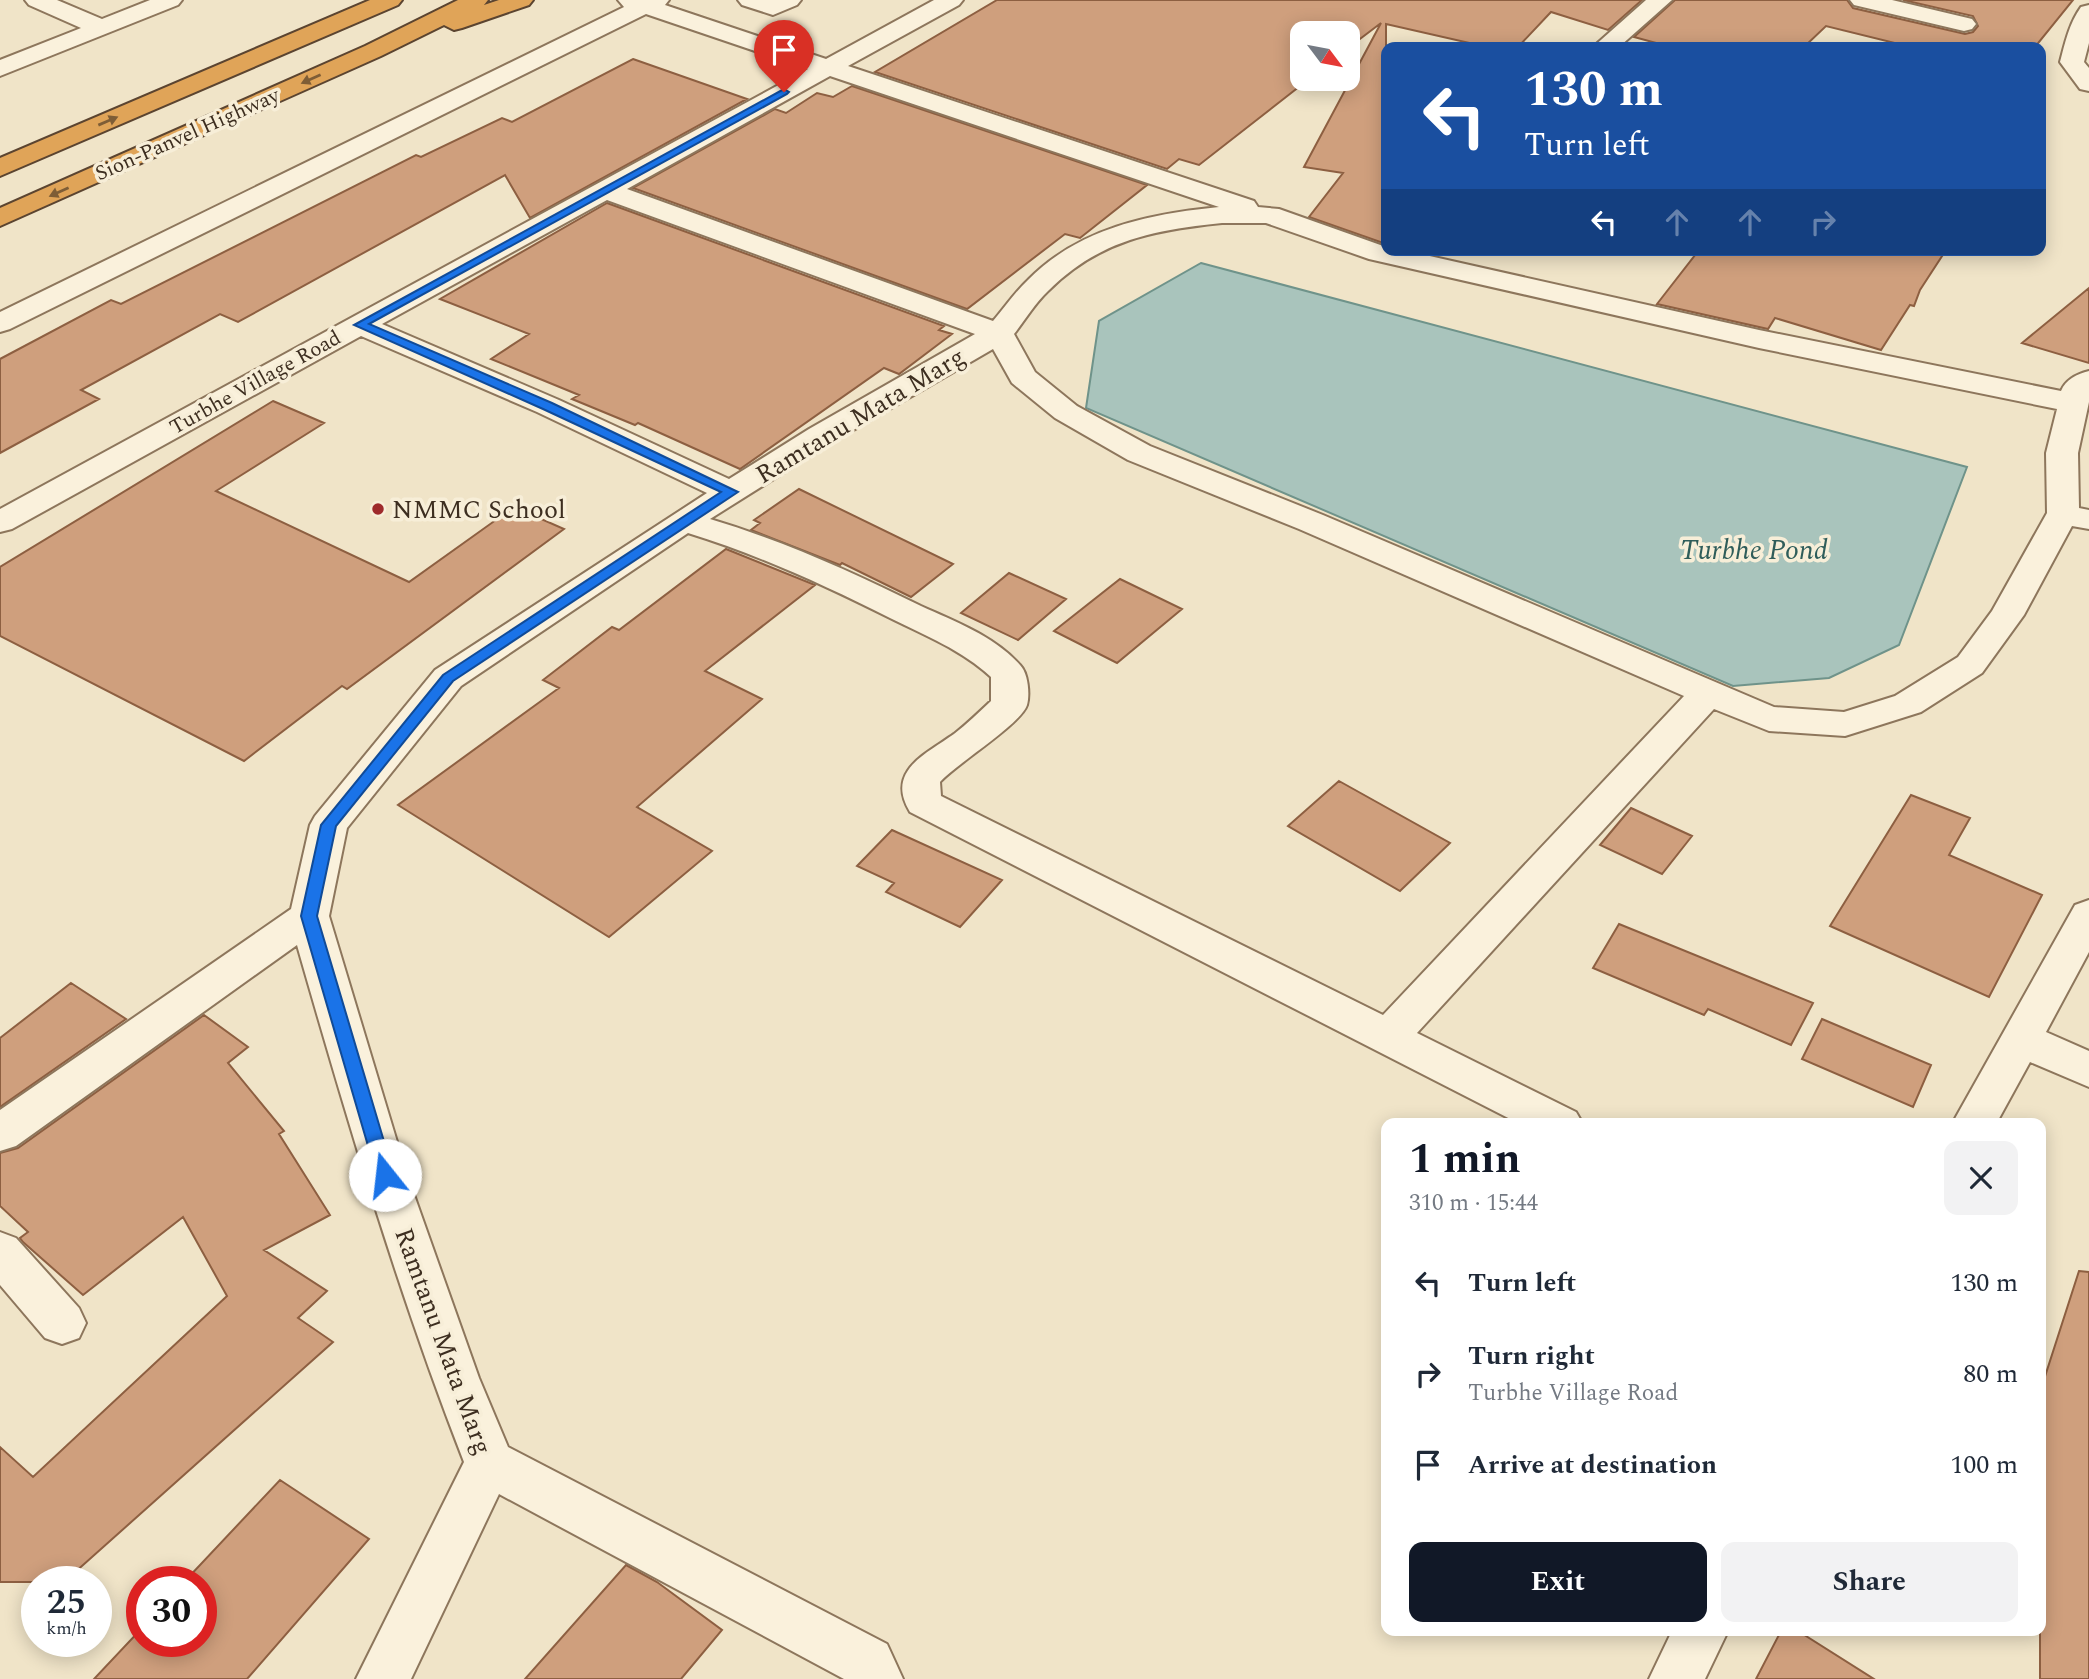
<!DOCTYPE html>
<html lang="en">
<head>
<meta charset="utf-8">
<style>
	body { margin:0; font-family:Spectral,serif; background:#f2f2f3; color:#1f2937; height:100vh; display:flex; flex-direction:column; font-size:26px; white-space:nowrap }
	* { box-sizing:border-box; margin:0 }
	p { font-size:23px; color:#747a83 }
	.icon { flex:none; width:38px; height:38px; fill:none; stroke:currentColor; stroke-width:2; stroke-linecap:round; stroke-linejoin:round }
	.map { position:relative; flex:1; overflow:hidden }
	.sheet { position:absolute; left:1381px; top:1118px; width:665px; height:518px; display:flex; flex-direction:column; background:#fff; border-radius:14px; box-shadow:0 4px 18px #0003 }
	.sheet>* { flex:none }
	.top-card { position:absolute; left:1381px; top:42px; width:665px; height:214px; border-radius:14px; box-shadow:0 4px 18px #0003; background:#1a4fa0; color:#fff; overflow:hidden }
	.needle { width:46px; rotate:122deg }
	.fabs { position:absolute; left:1290px; top:21px; display:grid; gap:14px }
	.fabs a { display:grid; place-items:center; width:70px; height:70px; border-radius:14px; background:#fff; box-shadow:0 4px 18px #0003; font-size:35px }
	.speed { position:absolute; left:21px; top:1566px; display:flex; gap:14px; font-size:35px; font-weight:700; text-align:center }
	.speed>* { display:grid; place-content:center; width:91px; height:91px; border-radius:50%; background:#fff; box-shadow:0 4px 18px #0003; line-height:1 }
	.speed small { font-size:18px; font-weight:400 }
	.speed .limit { border:10px solid #d22; background:#fff; color:#111 }
	.pin { position:absolute; display:grid; place-items:center; width:60px; height:60px; color:#fff; margin:-72px -30px; border-radius:50% 50% 50% 0; rotate:-45deg; box-shadow:0 0 7px #0007 }
	.pin .icon { rotate:45deg }
	.me { position:absolute; width:77px; margin:-38px; rotate:344deg; stroke-linejoin:round; filter:drop-shadow(0 0 5px #0008) }
	.turn { display:flex; align-items:center; gap:24px; height:147px; padding:0 28px; font-size:32px }
	.turn .icon { width:91px; height:91px; stroke-width:2.5 }
	.turn b { display:block; font-size:49px; line-height:60px }
	.lanes { display:flex; align-items:center; height:66px; padding:0 28px; background:#0003; justify-content:center; gap:35px; direction:ltr }
	.lanes .off { opacity:.35 }
	.round { display:grid; place-items:center; flex:none; width:74px; height:74px; border-radius:14px; background:#f2f2f3 }
	.overview { display:flex; align-items:center; justify-content:space-between; height:119px; padding:0 28px }
	h1 { font-size:42px; font-weight:700; line-height:52px; color:#111827 }
	.cta { display:flex; gap:14px; margin-top:auto; padding:14px 28px }
	.cta a { flex:1; height:80px; border-radius:14px; background:#111827; color:#fff; font-size:28px; font-weight:700; line-height:80px; text-align:center }
	.cta a+a { background:#f2f2f3; color:#1f2937 }
	ul { padding:0; list-style:none }
	li { display:flex; align-items:center; gap:21px; height:91px; padding:0 28px }
	li div { flex:1 }
	li b { display:block; font-size:26px }
	li em { font-style:normal }
	.map>svg:first-child { display:block }
</style>
</head>
<body>
<div class="map">
<svg width="2089" height="1679" viewBox="0 0 2089 1679">
	<rect width="100%" height="100%" fill="#f0e4c8"/>
	<!-- water -->
	<path fill="#a9c4bc" stroke="#6f938a" stroke-width="2" d="M1201,263l766,204 -68,178 -70,33 -96,8 -647,-278 13,-87z"/>
	<!-- building -->
	<path fill="#cf9f7d" stroke="#8d5f41" stroke-width="2" d="M997,0h645l-34,30 -57,-18 -33,35h-31l-101,-23v220l-77,-27 34,-44 -39,-6 77,-144 -33,25v-15h-46v46h7l-110,86 -20,-6 -12,10 -292,-97z
		M1675,0h172l6,8 112,26 8,-2 5,-6 -5,-10 -70,-16h170l-38,47h-124l-85,-21 -22,21h-133l-37,-10z
		M633,59l114,40 -217,119 -25,-43 -267,147 -18,-8 -139,76 18,9 -99,54v-94l111,-59 10,4 295,-149 5,2 81,-39 10,4z
		M852,86l295,99 -67,53 -15,-4 -98,75 -334,-121 142,-79 11,4 31,-20 16,4z
		M607,203l337,123 -5,4 13,4 -53,40 -15,-6 -144,101 -102,-46 -3,2 -63,-26 7,-4 -88,-36 38,-25 -89,-35z
		M1699,250h247l-26,40 -6,16 -4,-1 -29,45 -106,-32 -7,11 -111,-25z
		M2089,288v75l-67,-20z
		M273,401l51,22 -108,68 193,91 105,-75 50,22 -217,160 -5,-3 -98,75 -244,-125v-69z
		M799,489l154,75 -42,33 -69,-34 -2,2 -89,-35 9,-7 -6,-3z
		M726,549l89,36 -110,86 57,28 -125,108 75,44 -103,86 -211,-132 161,-117 -16,-8 69,-53 7,3z
		M1009,573l57,26 -48,41 -57,-27z
		M1120,579l62,30 -65,54 -63,-32z
		M1339,781l111,62 -50,48 -112,-65z
		M1911,795l59,23 -21,37 93,40 -53,102 -159,-71z
		M1631,808l61,28 -30,38 -62,-29z
		M892,830l110,50 -42,47 -74,-35 8,-9 -37,-17z
		M1619,924l194,79 -22,42 -83,-36 -4,6 -111,-47z
		M71,983l55,36 -126,88v-69z
		M204,1015l44,32 -20,16 56,68 -5,3 51,81 -66,35 63,41 -29,27 35,24 -269,240h-64v-135l33,30 194,-181 -44,-79 -100,78 -60,-53 -3,-4 8,-6 -28,-26v-53l18,-5z
		M1822,1019l109,46 -18,42 -111,-48z
		M2079,1271l10,1v407h-49v-287z
		M280,1480l89,59 -122,140h-153l48,-51v14h59v-60h-17z
		M626,1565l31,17 65,48 -41,49h-156z
		M1781,1631h17l76,48h-118z"/>
	<g fill="none" stroke-linecap="round" stroke-linejoin="round">
		<defs>
			<path id="minor" d="M25,0h32l45,19 48,-19h32l-4,5 -178,71v-16l81,-32 -52,-23z
				M618,0h51l-4,5 161,54 108,-59h29l-4,5 -111,61 406,135 4,6 21,2 107,38v3h17l356,80 302,61c5,-12 16,-17 28,-20v31l-11,51 1,55 10,2v19l-17,-3 -48,89 -42,58 -61,39 -76,24 -76,-5 -55,-22 -297,324 159,79 7,12h-63l-610,-312c-25,-41 16,-58 44,-78 13,-10 25,-22 37,-33v-24c-29,-27 -65,-41 -101,-59 -66,-33 -131,-63 -202,-85l-227,153 -114,142 -18,88 78,259 72,203 29,69 379,197 16,35h-59l-345,-185 -88,185h-55l108,-217c-66,-169 -117,-343 -167,-517l-281,201 -16,5v-41l291,-201 19,-84 5,-9 120,-146 272,-177 -170,-81 -176,-76 -349,193 -12,3v-23l808,-440 -162,-55 -636,315 -10,3v-20l624,-305zM830,76l389,131c-70,7 -140,21 -191,73 -13,12 -23,27 -35,41l-366,-132zM607,200l368,134 -166,95 -80,50 -170,-79 -177,-76zM1222,223h44l103,36 390,89 298,61 -11,44 1,60 -55,98 -34,46 -63,39 -51,16 -70,-5 -451,-192 -173,-69 -73,-40 -42,-34 -21,-38c11,-14 21,-31 34,-43 51,-51 106,-61 174,-68zM993,349l19,34 43,35 73,42 171,69 385,167 -301,319 -442,-219 -1,-14c16,-18 81,-58 87,-77 3,-11 1,-32 -7,-40 -26,-29 -64,-43 -99,-59 -69,-34 -137,-65 -211,-87l121,-76z
				M738,0h63l-4,5 -24,10 -31,-10z
				M1646,0h26l-53,47h-26z
				M1850,0h42l80,19 4,5 -4,5 -8,2 -110,-26z
				M2089,5v38l-5,19 5,6v23l-9,-2 -20,-27c5,-19 9,-38 21,-55z
				M2089,900v52l-43,80 43,19v36l-59,-25 -34,62h-44l123,-219z
				M0,1232l16,6 63,70 7,15 -7,15 -17,6 -17,-6 -45,-53z
				M1672,1631h56l-23,48h-56z"/>
			<path id="highway" d="M370,0h32l-4,5 -398,171v-18z
				M458,0h30l-4,5 15,-5h34l-4,5 -67,23 -8,2 -10,-5 -63,31 -381,170v-18l365,-162z"/>
		</defs>
		<!-- minor casing -->
		<use href="#minor" stroke="#8d765c" stroke-width="4"/>
		<!-- highway casing -->
		<use href="#highway" stroke="#5b4430" stroke-width="4"/>
		<!-- minor -->
		<use href="#minor" fill="#faf1dc" fill-rule="evenodd"/>
		<!-- highway -->
		<use href="#highway" fill="#e0a458" fill-rule="evenodd"/>
	</g>
	<!-- one-way arrows -->
	<defs><path id="oneway-solid" d="M-6-.8H1V-3.2L6.5 0L1 3.2V.8H-6Z" transform="scale(1.75)"/></defs>
	<g fill="#7e5d36">
		<use href="#oneway-solid" transform="translate(311 79) rotate(156)"/>
		<use href="#oneway-solid" transform="translate(108 121) rotate(-23)"/>
		<use href="#oneway-solid" transform="translate(59 192) rotate(156)"/>
	</g>
	<!-- route -->
	<path fill="#1a73e8" stroke="#114b97" stroke-width="2" d="M784,89l5,3 -2,2 -418,230 183,79 186,89 -285,189 -117,145 -19,90 77,259 -3,5 -6,3 -7,-3 -77,-264 20,-91 122,-150 278,-183 -178,-83 -189,-84z"/>
	<!-- markers -->
	<circle fill="#9e2a2b" stroke="#f7eed8" stroke-width="2.5" cx="378" cy="509" r="7"/>
	<g text-anchor="middle" stroke-width="7" stroke-linejoin="round" paint-order="stroke">
		<!-- far-street labels -->
		<g font-size="21" fill="#3d2e20" stroke="#f7eed8">
			<text transform="translate(187 134) rotate(-24)" y="7">Sion-Panvel Highway</text>
			<text transform="translate(255 382) rotate(-29)" y="7">Turbhe Village Road</text>
		</g>
		<!-- street labels -->
		<g font-size="26" fill="#3d2e20" stroke="#f7eed8">
			<text transform="translate(860 415) rotate(-31)" y="9">Ramtanu Mata Marg</text>
			<text transform="translate(444 1341) rotate(70)" y="9">Ramtanu Mata Marg</text>
		</g>
		<!-- poi labels -->
		<g font-size="26" fill="#3d2e20" stroke="#f7eed8" text-anchor="start">
			<text x="392" y="518">NMMC School</text>
		</g>
		<!-- water labels -->
		<g font-size="28" font-style="italic" fill="#2f5d5a" stroke="#f7eed8">
			<text x="1754" y="559">Turbhe Pond</text>
		</g>
	</g>
</svg>
<div class="fabs">
<a><svg class="needle" viewBox="-14 -14 28 28"><path d="M0-13l5 13h-10z" fill="#e53935"/><path d="M0 13l5-13h-10z" fill="#747a83"/></svg></a>
</div>
<div class="speed"><div>25<small>km/h</small></div><div class="limit">30</div></div>
<div class="pin" style="left:784px;top:92px;background:#d93025"><svg class="icon" aria-label="arrive" viewBox="0 0 24 24"><path d="M6 21V4h12l-3 4 3 4H6"/></svg></div>
<svg class="me" style="left:385px;top:1175px" viewBox="-20 -20 40 40"><circle r="19" fill="#fff"/><path d="M0-13L10 11 0 6-10 11z" fill="#1a73e8"/></svg>
<div class="top-card">
<div class="turn"><svg class="icon" aria-label="left" viewBox="0 0 24 24"><path d="M17 20v-9H6M10 6l-5 5 5 5"/></svg><div><b>130 m</b>Turn left</div></div>
<div class="lanes"><svg class="icon" aria-label="left" viewBox="0 0 24 24"><path d="M17 20v-9H6M10 6l-5 5 5 5"/></svg><svg class="icon off" aria-label="ahead" viewBox="0 0 24 24"><path d="M12 20V5M6 11l6-6 6 6"/></svg><svg class="icon off" aria-label="ahead" viewBox="0 0 24 24"><path d="M12 20V5M6 11l6-6 6 6"/></svg><svg class="icon off" aria-label="right" viewBox="0 0 24 24"><path d="M7 20v-9h11M14 6l5 5-5 5"/></svg></div>
</div>
<section class="sheet">
<div class="overview"><div><h1>1 min</h1><p>310 m · 15:44</p></div><a class="round"><svg class="icon" aria-label="close" viewBox="0 0 24 24"><path d="M6 6l12 12M18 6L6 18"/></svg></a></div>
<ul>
<li><svg class="icon" aria-label="left" viewBox="0 0 24 24"><path d="M17 20v-9H6M10 6l-5 5 5 5"/></svg><div><b>Turn left</b></div><em>130 m</em></li>
<li><svg class="icon" aria-label="right" viewBox="0 0 24 24"><path d="M7 20v-9h11M14 6l5 5-5 5"/></svg><div><b>Turn right</b><p>Turbhe Village Road</p></div><em>80 m</em></li>
<li><svg class="icon" aria-label="arrive" viewBox="0 0 24 24"><path d="M6 21V4h12l-3 4 3 4H6"/></svg><div><b>Arrive at destination</b></div><em>100 m</em></li>
</ul>
<div class="cta"><a>Exit</a><a>Share</a></div>
</section>
</div>
</body>
</html>
